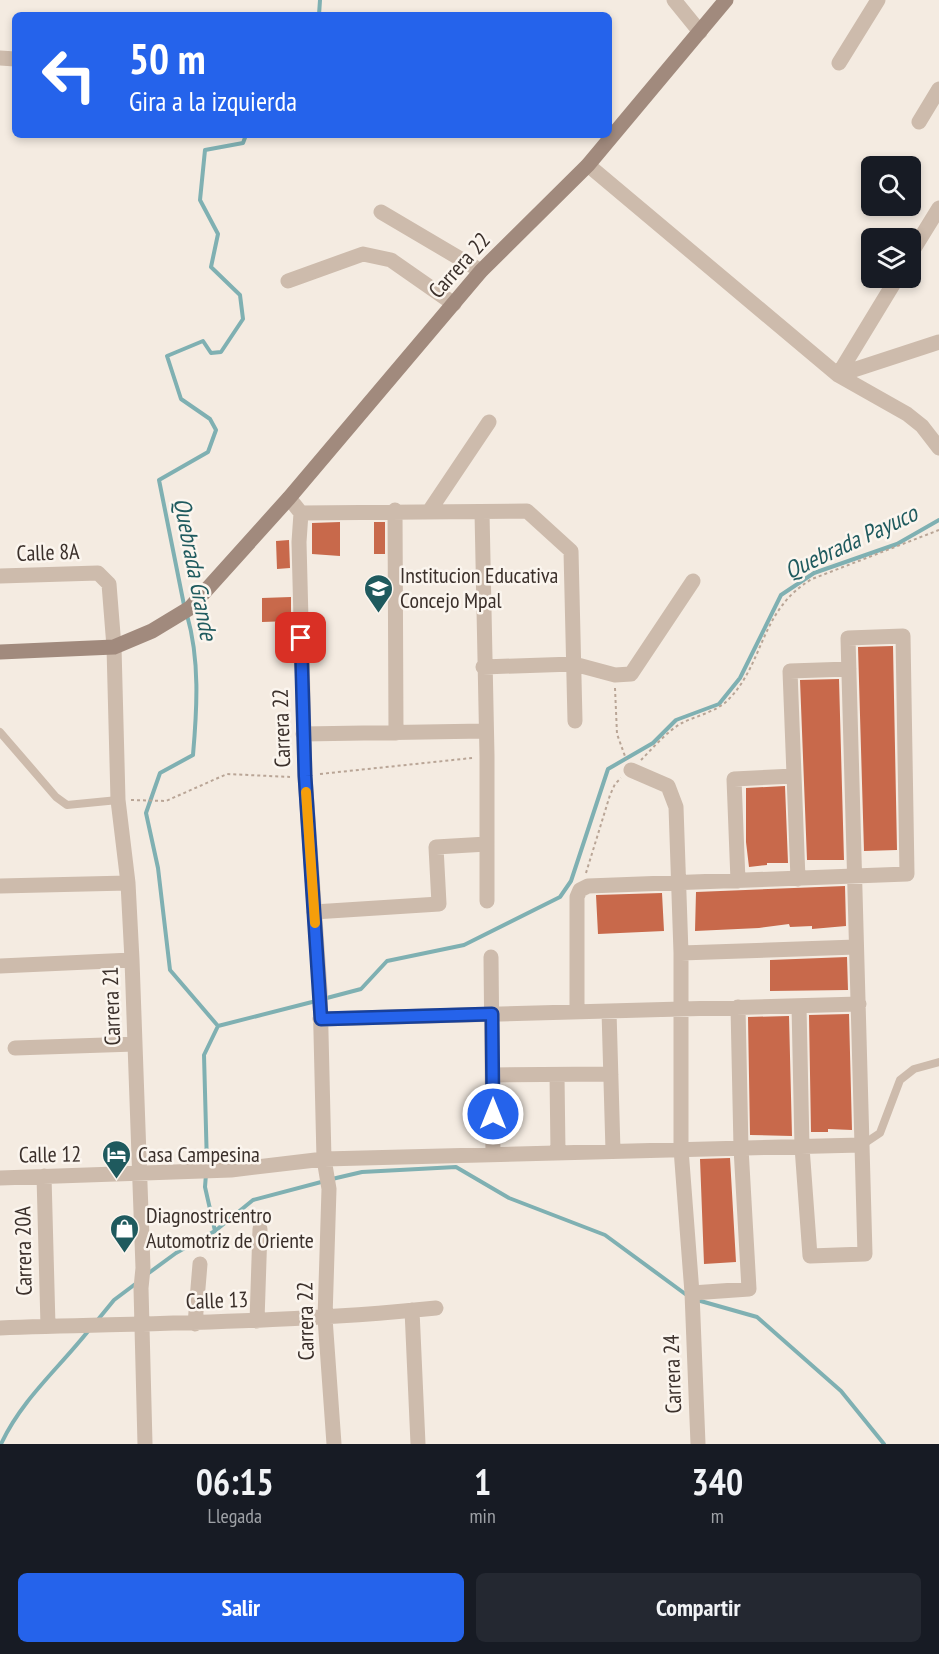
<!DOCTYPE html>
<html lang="es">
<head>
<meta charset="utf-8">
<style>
	body { margin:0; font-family:"PT Sans Narrow",sans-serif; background:#242831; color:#f1f3f6; height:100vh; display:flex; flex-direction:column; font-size:22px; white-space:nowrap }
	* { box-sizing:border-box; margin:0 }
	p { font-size:20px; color:#9ea1a6 }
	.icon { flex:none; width:33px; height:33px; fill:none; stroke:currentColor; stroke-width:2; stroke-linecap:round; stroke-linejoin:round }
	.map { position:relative; height:1444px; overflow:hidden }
	.side { display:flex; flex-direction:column; background:#171b24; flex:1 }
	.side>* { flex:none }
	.banner { position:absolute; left:12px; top:12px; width:600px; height:126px; border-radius:9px; box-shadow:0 3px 9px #0003; background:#2563eb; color:#fff; overflow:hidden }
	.fabs { position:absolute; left:861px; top:156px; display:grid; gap:12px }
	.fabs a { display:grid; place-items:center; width:60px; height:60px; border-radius:9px; background:#171b24; box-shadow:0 3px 9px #0003; font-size:30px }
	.pin { position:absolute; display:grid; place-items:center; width:51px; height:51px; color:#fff; margin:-26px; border-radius:12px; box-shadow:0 3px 9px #0006 }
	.me { position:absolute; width:66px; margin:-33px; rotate:0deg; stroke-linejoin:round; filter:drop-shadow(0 0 4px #0008) }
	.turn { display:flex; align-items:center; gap:21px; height:126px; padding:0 18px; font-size:27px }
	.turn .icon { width:78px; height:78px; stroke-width:2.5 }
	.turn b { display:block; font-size:42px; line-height:51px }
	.eta { display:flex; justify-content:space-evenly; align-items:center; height:102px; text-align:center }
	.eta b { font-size:36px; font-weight:800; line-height:42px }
	.primary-button { display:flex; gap:12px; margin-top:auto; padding:12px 18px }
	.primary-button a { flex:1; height:69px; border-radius:9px; background:#2563eb; color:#fff; font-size:24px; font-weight:800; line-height:69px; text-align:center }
	.primary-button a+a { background:#242831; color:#f1f3f6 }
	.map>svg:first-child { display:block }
</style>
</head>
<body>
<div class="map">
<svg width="939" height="1444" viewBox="0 0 939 1444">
	<rect width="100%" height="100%" fill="#f4ebe1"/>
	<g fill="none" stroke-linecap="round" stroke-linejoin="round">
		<!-- stream -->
		<path stroke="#7fb0b2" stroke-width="4" d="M319,15l1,-15
			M184,605l-25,-125 49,-28 8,-22 -6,-11 -29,-20 -14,-43 36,-15 8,12 10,-1 22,-33 -3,-24 -29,-28 7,-33 -18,-34 5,-50 38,-7 3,-8
			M187,615c13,45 10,94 6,140l-33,18 -14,40 12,55 12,102 48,56
			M323,999l38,-10 26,-28 77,-16 96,-48 11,-16 37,-112 45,-26 23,-23 43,-16 21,-26 41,-83 33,-22 83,-29 42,-24
			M218,1026l98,-25
			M207,1166l-3,-111 14,-29
			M206,1174l-1,13 10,44
			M332,1179l30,-7 94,-5 53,31 96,37 83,61
			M146,1275l30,-22 39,-22 38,-31 72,-19
			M697,1300l60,17 84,74 43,53
			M96,1322l18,-22 24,-18
			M1,1444c21,-45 58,-76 88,-114"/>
	</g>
	<!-- building -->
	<path fill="#c8694b" d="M340,522v34l-28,-2v-31z
		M374,522h11v32h-11z
		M289,540l1,28 -13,1 -1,-28z
		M291,597v24l-29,1v-24z
		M893,646l4,204 -33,1 -6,-204z
		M839,679l5,181h-37l-7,-180z
		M785,786l3,77h-21v2l-18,2 -3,-25v-54z
		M845,886l1,40 -34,3v-3l-22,1 -1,-3 -30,4 -64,3 1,-39z
		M662,893l2,38 -66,3 -2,-39z
		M847,957l1,33 -78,1v-31z
		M849,1014l3,116 -24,-1v3h-17l-2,-117z
		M789,1016l3,120 -42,-1 -2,-118z
		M730,1158l6,104 -32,2 -4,-105z"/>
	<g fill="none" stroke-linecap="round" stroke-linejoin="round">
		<!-- path -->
		<path stroke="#b9a596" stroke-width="2" stroke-dasharray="3 3" stroke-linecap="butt" d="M615,688l2,46 9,25
			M641,760c12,-12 26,-29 41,-37 14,-7 33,-11 45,-22 38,-37 32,-91 85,-122l127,-49
			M320,774l152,-16
			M131,800l35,1 61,-27 63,3
			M586,873l24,-78 5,-11 6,-6"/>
		<!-- lane -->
		<path stroke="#cdbbac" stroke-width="8" d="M0,732l56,65 11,8 51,-5
			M862,1145l18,-12 20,-53 14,-11 25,-7"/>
		<!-- street -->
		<path stroke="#cdbbac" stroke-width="15" d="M674,0l26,32
			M0,58l15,1
			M839,63l39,-63
			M919,122l20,-33
			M588,165l250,210 69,39 15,12 17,22
			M381,212l100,59
			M910,255l29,-47
			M288,281l75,-27 28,6 63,44
			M838,375l59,-97
			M838,375l101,-33
			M289,498l12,15 -2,29 6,234 15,215 4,168 5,30 -4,129 9,126
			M395,510l1,223
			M430,510l59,-88
			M482,512l5,244v145
			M301,513l226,-2 44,40 4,170
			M0,576l98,-3 11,11 5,63 4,153 10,83 4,77 11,308 -2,20 4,156
			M483,667l91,-3 41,11 16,-1 62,-93
			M303,734l182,-3
			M631,770l37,16 8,21 5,146v196l11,144 6,151
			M798,879l-8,-208 59,-2
			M738,881l-4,-102 60,-3
			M0,886l128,-3
			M314,912l125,-8 -3,-57 51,-3
			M681,953l175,-6
			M491,957l2,197
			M0,966l132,-6
			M609,1011l4,140
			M577,1012v-115l3,-7 8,-4 319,-12 -4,-238 -55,2 17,616 -55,2 -8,-109 -3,-141
			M320,1019l539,-15
			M15,1048l120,-4
			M493,1075l118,-1
			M557,1075l1,77
			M44,1176l4,150
			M0,1178l231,-8 93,-11 537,-14
			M692,1293l57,-4 -8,-141 -3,-141
			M412,1310l6,134
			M257,1321l3,-92
			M195,1324l5,-60
			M0,1328c145,-5 290,-5 436,-20"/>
		<!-- secondary -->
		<path stroke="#a18a7d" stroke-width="15" d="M0,652l114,-5 38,-16 38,-23 99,-110 192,-227 107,-106 138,-165"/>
	</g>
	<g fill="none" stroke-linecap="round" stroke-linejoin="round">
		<defs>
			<path id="route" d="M301,638l4,138 16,243 171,-5 1,100"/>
		</defs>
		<!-- route casing -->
		<use href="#route" stroke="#184099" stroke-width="15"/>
		<!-- route -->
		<use href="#route" stroke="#2563eb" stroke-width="10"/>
		<!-- slow -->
		<path stroke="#f59e0b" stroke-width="10" d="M306,792l9,131"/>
	</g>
	<!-- icons -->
	<defs>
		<symbol id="school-pin" viewBox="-11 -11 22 30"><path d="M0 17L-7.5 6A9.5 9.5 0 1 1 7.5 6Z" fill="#1f5a5e" stroke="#fbf5ee"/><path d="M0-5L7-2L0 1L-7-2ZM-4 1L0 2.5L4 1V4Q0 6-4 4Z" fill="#fff"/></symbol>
		<symbol id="hotel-pin" viewBox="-11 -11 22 30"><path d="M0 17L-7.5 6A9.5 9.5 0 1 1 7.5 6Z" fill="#1f5a5e" stroke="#fbf5ee"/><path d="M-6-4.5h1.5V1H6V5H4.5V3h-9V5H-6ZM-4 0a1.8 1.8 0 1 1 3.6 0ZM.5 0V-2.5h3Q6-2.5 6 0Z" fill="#fff"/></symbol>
		<symbol id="shop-pin" viewBox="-11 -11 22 30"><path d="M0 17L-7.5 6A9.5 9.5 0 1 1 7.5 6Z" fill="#1f5a5e" stroke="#fbf5ee"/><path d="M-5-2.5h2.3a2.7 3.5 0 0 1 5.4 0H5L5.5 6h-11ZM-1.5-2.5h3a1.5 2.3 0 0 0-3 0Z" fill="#fff"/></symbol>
	</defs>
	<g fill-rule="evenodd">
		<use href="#school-pin" x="362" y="572" width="33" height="45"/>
		<use href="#hotel-pin" x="100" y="1138" width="33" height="45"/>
		<use href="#shop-pin" x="108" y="1212" width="33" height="45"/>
	</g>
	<g text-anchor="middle" stroke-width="5" stroke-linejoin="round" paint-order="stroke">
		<!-- street labels -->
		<g font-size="22" fill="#3b302b" stroke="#fbf5ee">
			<text transform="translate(459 265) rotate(-48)" y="8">Carrera 22</text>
			<text transform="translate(48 552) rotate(-2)" y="8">Calle 8A</text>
			<text transform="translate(281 728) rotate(-92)" y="8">Carrera 22</text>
			<text transform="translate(111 1006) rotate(-92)" y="8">Carrera 21</text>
			<text transform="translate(50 1154) rotate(-1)" y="8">Calle 12</text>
			<text transform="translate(23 1251) rotate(-91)" y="8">Carrera 20A</text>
			<text transform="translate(217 1300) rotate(-2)" y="8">Calle 13</text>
			<text transform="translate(305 1321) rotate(-91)" y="8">Carrera 22</text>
			<text transform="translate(672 1374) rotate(-92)" y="8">Carrera 24</text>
		</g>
		<!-- poi labels -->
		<g font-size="22" fill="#3b302b" stroke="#fbf5ee" text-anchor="start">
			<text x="400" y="583">Institucion Educativa<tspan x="400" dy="25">Concejo Mpal</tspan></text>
			<text x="138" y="1162">Casa Campesina</text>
			<text x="146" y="1223">Diagnostricentro<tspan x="146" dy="25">Automotriz de Oriente</tspan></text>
		</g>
		<!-- water labels -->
		<g font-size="24" font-style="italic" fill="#1f5a5e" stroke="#fbf5ee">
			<text transform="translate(851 542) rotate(-25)" y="8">Quebrada Payuco</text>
			<text transform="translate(195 569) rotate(79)" y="8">Quebrada Grande</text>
		</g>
	</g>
</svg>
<div class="fabs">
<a><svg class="icon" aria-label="search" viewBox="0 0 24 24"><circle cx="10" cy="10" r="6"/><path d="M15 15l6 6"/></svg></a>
<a><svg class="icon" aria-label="layers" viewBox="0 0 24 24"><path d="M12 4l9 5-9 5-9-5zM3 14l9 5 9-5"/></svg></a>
</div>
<div class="pin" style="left:301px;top:638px;background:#d93025"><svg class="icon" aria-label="arrive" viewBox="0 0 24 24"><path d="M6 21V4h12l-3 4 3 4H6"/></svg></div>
<svg class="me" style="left:493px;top:1114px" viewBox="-20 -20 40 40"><circle r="17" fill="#2563eb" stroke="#fff" stroke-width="3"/><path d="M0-11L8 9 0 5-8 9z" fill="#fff"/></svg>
<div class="banner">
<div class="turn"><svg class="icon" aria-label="left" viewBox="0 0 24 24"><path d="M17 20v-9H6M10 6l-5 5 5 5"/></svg><div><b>50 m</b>Gira a la izquierda</div></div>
</div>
</div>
<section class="side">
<div class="eta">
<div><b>06:15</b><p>Llegada</p></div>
<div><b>1</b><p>min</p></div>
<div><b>340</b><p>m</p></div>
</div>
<div class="primary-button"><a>Salir</a><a>Compartir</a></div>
</section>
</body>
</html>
